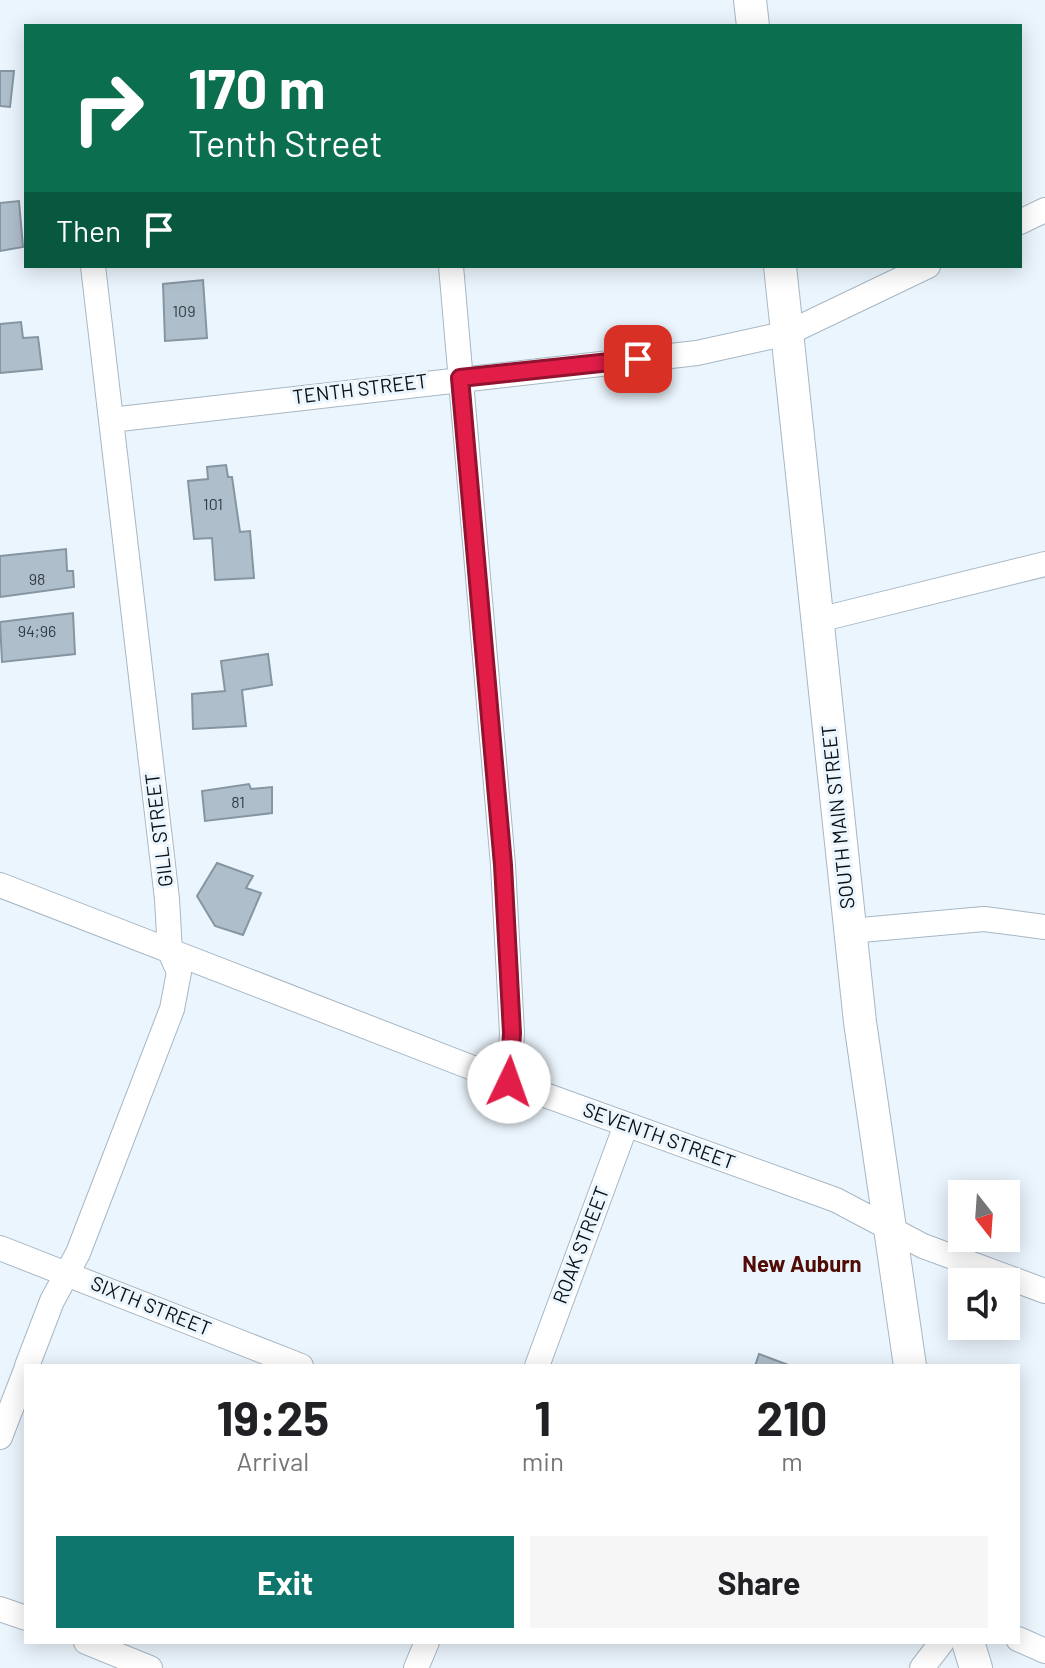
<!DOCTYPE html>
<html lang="en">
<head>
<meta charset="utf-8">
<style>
	body { margin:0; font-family:Barlow,sans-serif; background:#f6f6f6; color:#202124; height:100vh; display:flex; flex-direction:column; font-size:30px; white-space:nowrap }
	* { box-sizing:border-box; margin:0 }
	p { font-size:26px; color:#757577 }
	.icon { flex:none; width:44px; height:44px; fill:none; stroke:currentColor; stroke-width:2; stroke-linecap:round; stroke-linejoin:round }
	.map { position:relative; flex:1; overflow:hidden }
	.details { position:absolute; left:24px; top:1364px; width:996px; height:280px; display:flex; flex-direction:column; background:#fff; border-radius:0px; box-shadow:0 4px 20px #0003 }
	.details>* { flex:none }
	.guide { position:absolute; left:24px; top:24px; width:998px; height:244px; border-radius:0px; box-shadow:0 4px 20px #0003; background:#0b6e4f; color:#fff; overflow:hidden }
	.needle { width:52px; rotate:163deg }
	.controls { position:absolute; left:948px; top:1180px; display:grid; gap:16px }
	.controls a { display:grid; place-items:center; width:72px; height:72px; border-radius:0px; background:#fff; box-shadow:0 4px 20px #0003; font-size:40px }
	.pin { position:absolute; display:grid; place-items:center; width:68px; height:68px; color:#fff; margin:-34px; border-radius:16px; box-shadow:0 4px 12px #0006 }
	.me { position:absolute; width:88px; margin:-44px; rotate:3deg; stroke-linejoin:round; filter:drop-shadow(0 0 6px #0008) }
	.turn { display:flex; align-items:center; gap:28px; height:168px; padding:0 32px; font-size:36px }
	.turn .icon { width:104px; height:104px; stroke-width:2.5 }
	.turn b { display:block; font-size:56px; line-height:68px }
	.then { display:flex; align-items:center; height:76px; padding:0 32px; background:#0003; gap:16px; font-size:30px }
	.eta { display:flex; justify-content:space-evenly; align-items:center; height:136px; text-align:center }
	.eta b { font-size:48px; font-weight:700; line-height:56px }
	.primary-button { display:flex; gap:16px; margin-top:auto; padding:16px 32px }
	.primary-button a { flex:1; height:92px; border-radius:0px; background:#0f766e; color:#fff; font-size:32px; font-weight:700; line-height:92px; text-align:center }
	.primary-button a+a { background:#f6f6f6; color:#202124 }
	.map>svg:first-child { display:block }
</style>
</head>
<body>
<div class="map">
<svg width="1045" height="1668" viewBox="0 0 1045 1668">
	<rect width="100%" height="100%" fill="#ebf5fd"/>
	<!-- building -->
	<path fill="#aebecb" stroke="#8595a1" stroke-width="2" d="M0,71h14l-4,36 -10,-1z
		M19,201l4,46 -23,4v-48z
		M203,280l4,58 -42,3 -2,-57z
		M21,322l2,16 15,-1 4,32 -42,4v-49z
		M226,465l2,12h4l8,55 10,-1 4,47 -39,2 -3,-42 -18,1 -6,-58 20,-2 -1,-12z
		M66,549l1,22h6l1,16 -74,10v-41z
		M73,613l2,41 -73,8 -2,-40z
		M268,654l4,31 -30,5 4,36 -53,3 -1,-35 33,-3 -4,-30z
		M249,784l2,5 21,-2v26l-67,8 -3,-30z
		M217,863l36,13 -7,12 15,5 -18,42 -28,-9 -18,-30z
		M759,1354l32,12h-36z"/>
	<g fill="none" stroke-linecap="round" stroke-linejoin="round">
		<defs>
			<path id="street" d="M1020,222l25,-12
				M451,266l52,599 9,168 -3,49
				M111,420l586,-67 91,-20 140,-67
				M818,620l227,-56
				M0,885l509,197 327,118 87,46 122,45
				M850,931l134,-12 61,8
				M0,1248l301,118
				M27,1366l25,-65 26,-48 94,-244 7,-37 -9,-20 -3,-53 -74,-633
				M537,1366l89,-241
				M0,1437l26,-67
				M0,1609l26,9
				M1018,1639l27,12
				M86,1642l64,26
				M416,1668l11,-26
				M922,1668l20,-26"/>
			<path id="secondary" d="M750,0l3,26
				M780,266l80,756 50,344
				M968,1642l8,26"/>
		</defs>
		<!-- street casing -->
		<use href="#street" stroke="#a7b7c4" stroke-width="26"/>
		<!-- secondary casing -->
		<use href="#secondary" stroke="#a7b7c4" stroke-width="34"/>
		<!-- street -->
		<use href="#street" stroke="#fff" stroke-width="24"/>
		<!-- secondary -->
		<use href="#secondary" stroke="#fff" stroke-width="32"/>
	</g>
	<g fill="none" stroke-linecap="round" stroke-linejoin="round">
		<defs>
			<path id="route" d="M509,1082l3,-49 -9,-168 -43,-487 178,-19"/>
		</defs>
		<!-- route casing -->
		<use href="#route" stroke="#92132f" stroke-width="20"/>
		<!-- route -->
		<use href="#route" stroke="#e11d48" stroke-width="14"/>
	</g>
	<g text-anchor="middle" stroke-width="6" stroke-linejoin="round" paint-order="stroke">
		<!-- number labels -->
		<g font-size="16" fill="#333c42">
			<text x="184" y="317">109</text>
			<text x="213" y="510">101</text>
			<text x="37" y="585">98</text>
			<text x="37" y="637">94;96</text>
			<text x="238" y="808">81</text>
		</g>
		<!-- street labels -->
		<g font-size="20" fill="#0a1014" stroke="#ebf5fd">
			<text transform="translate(360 389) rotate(-7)" y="7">TENTH STREET</text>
			<text transform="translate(838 817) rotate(-96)" y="7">SOUTH MAIN STREET</text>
			<text transform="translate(159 830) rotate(-97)" y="7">GILL STREET</text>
			<text transform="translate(659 1136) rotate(20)" y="7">SEVENTH STREET</text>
			<text transform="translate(581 1245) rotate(-69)" y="7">ROAK STREET</text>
			<text transform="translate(151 1306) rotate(22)" y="7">SIXTH STREET</text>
		</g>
		<!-- neighbourhood labels -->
		<g font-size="22" font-weight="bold" fill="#500c05" stroke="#ebf5fd">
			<text x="802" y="1272">New Auburn</text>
		</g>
	</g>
</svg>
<div class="controls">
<a><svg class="needle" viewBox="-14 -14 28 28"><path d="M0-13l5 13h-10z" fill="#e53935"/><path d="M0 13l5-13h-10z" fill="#757577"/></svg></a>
<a><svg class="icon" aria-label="sound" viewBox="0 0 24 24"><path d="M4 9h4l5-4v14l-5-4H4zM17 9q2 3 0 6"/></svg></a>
</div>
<div class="pin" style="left:638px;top:359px;background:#d93025"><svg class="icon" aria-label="arrive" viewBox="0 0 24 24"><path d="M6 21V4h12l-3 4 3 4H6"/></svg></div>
<svg class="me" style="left:509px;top:1082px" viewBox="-20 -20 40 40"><circle r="19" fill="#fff"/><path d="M0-13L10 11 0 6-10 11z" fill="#e11d48"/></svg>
<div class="guide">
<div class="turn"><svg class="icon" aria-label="right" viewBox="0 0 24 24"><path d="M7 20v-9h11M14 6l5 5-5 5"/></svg><div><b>170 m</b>Tenth Street</div></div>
<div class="then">Then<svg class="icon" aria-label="arrive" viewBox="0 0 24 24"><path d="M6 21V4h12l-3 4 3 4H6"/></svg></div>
</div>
<section class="details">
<div class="eta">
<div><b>19:25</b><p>Arrival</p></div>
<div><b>1</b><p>min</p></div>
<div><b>210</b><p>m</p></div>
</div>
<div class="primary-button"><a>Exit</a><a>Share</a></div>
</section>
</div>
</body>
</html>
